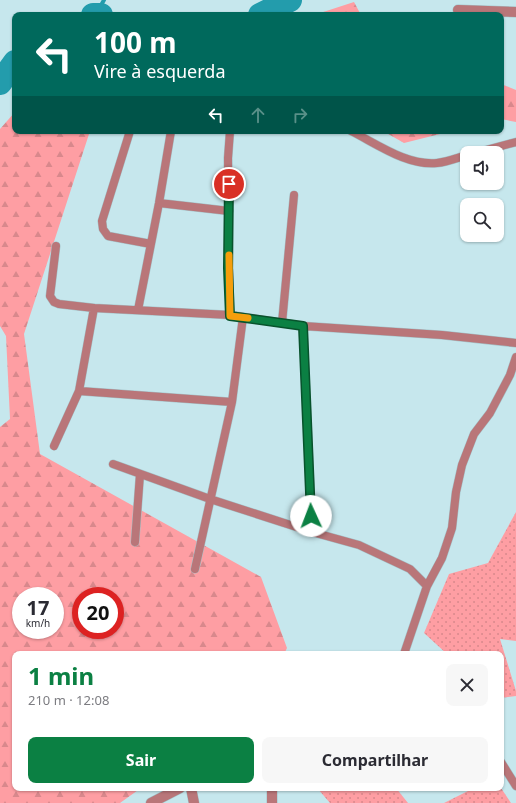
<!DOCTYPE html>
<html lang="pt">
<head>
<meta charset="utf-8">
<style>
	body { margin:0; font-family:"Noto Sans",sans-serif; background:#f7f7f7; color:#2b2b33; height:100vh; display:flex; flex-direction:column; font-size:15px; white-space:nowrap }
	* { box-sizing:border-box; margin:0 }
	p { font-size:13px; color:#7c7c81 }
	.icon { flex:none; width:22px; height:22px; fill:none; stroke:currentColor; stroke-width:2; stroke-linecap:round; stroke-linejoin:round }
	.map { position:relative; flex:1; overflow:hidden }
	.drawer { position:absolute; left:12px; top:651px; width:492px; height:140px; display:flex; flex-direction:column; background:#fff; border-radius:8px; box-shadow:0 1px 3px #0004 }
	.drawer>* { flex:none }
	.hud { position:absolute; left:12px; top:12px; width:492px; height:122px; border-radius:8px; box-shadow:0 1px 3px #0004; background:#00695c; color:#fff; overflow:hidden }
	.fabs { position:absolute; left:460px; top:146px; display:grid; gap:8px }
	.fabs a { display:grid; place-items:center; width:44px; height:44px; border-radius:8px; background:#fff; box-shadow:0 1px 3px #0004; font-size:20px }
	.speed { position:absolute; left:12px; top:587px; display:flex; gap:8px; font-size:20px; font-weight:700; text-align:center }
	.speed>* { display:grid; place-content:center; width:52px; height:52px; border-radius:50%; background:#fff; box-shadow:0 1px 3px #0004; line-height:1 }
	.speed small { font-size:10px; font-weight:400 }
	.speed .limit { border:6px solid #d22; background:#fff; color:#111 }
	.pin { position:absolute; display:grid; place-items:center; width:34px; height:34px; color:#fff; margin:-17px; border:2px solid #fff; border-radius:50%; box-shadow:0 1px 4px #0007 }
	.me { position:absolute; width:44px; margin:-22px; rotate:358deg; stroke-linejoin:round; filter:drop-shadow(0 0 3px #0008) }
	.turn { display:flex; align-items:center; gap:14px; height:84px; padding:0 16px; font-size:18px }
	.turn .icon { width:52px; height:52px; stroke-width:2.5 }
	.turn b { display:block; font-size:28px; line-height:34px }
	.lanes { display:flex; align-items:center; height:38px; padding:0 16px; background:#0003; justify-content:center; gap:20px; direction:ltr }
	.lanes .off { opacity:.35 }
	.round { display:grid; place-items:center; flex:none; width:42px; height:42px; border-radius:8px; background:#f7f7f7 }
	.overview { display:flex; align-items:center; justify-content:space-between; height:68px; padding:0 16px }
	h1 { font-size:24px; font-weight:700; line-height:30px; color:#0b8043 }
	.cta { display:flex; gap:8px; margin-top:auto; padding:8px 16px }
	.cta a { flex:1; height:46px; border-radius:8px; background:#0b8043; color:#fff; font-size:16px; font-weight:700; line-height:46px; text-align:center }
	.cta a+a { background:#f7f7f7; color:#2b2b33 }
	.map>svg:first-child { display:block }
</style>
</head>
<body>
<div class="map">
<svg width="516" height="803" viewBox="0 0 516 803">
	<defs>
		<pattern id="grass-dots" width="8" height="8" patternUnits="userSpaceOnUse"><rect width="8" height="8" fill="#fe9ea3"/><path d="M2 2h.1M6 6h.1" fill="none" stroke="#d8888c" stroke-width="1.8" stroke-linecap="round"/></pattern>
		<pattern id="forest-firs" width="22" height="20" patternUnits="userSpaceOnUse"><rect width="22" height="20" fill="#fe9ea3"/><path d="M5 1l3.5 6h-7zM16 11l3.5 6h-7z" fill="#d8888c"/></pattern>
	</defs>
	<rect width="100%" height="100%" fill="#c6e7ed"/>
	<!-- grass -->
	<path fill="url(#grass-dots)" d="M516,512v129l-16,-2 16,52v5l-15,2v-44h-54l-23,-21 25,-59 39,-11z
		M319,788h77l12,15h-78l-12,-14z
		M474,788h27l10,15h-67z"/>
	<!-- forest -->
	<path fill="url(#forest-firs)" fill-rule="evenodd" d="M354,2l7,13h-47z
		M501,84l15,6v32l-15,-3z
		M15,112v19h75l-66,203 16,120 221,123 26,71 -3,6h-269v134h126l-21,15h-120v-376l10,-8 -4,-83 -6,-10v-197zM21,596h34v34h-34zM81,596h34v34h-34z
		M383,131h69l-48,12z"/>
	<g fill="none" stroke-linecap="round" stroke-linejoin="round">
		<!-- stream -->
		<path stroke="#239cac" stroke-width="4" d="M96,14l8,-14"/>
		<!-- river -->
		<path stroke="#239cac" stroke-width="24" d="M93,15h8
			M260,15l30,-15
			M0,83l15,-21"/>
		<defs>
			<path id="lane" d="M130,131l-28,90 1,8 5,7 43,8
				M230,131l-2,27 1,110 1,47
				M351,131c26,13 56,35 86,32 10,-1 20,-5 30,-8
				M475,153l41,-11
				M159,203l70,8
				M56,246l-6,50 4,6 5,2 35,4 136,7 73,11 139,9 74,8
				M138,310l21,-107 12,-72
				M282,323l12,-128
				M303,326l9,206
				M79,391l153,11
				M54,446l25,-55 15,-83
				M113,464l97,35 102,33 47,13 51,24 17,17
				M135,542l5,-68
				M195,569l37,-167 11,-85
				M404,654l23,-68 15,-28 10,-30 4,-36 6,-27 12,-31 16,-21 20,-38 6,-18
				M501,762l15,24"/>
			<path id="street" d="M458,10l58,2
				M191,788l3,15
				M272,788v15
				M151,803l29,-15"/>
		</defs>
		<!-- lane casing -->
		<use href="#lane" stroke="#a5c2c8" stroke-width="9"/>
		<!-- street casing -->
		<use href="#street" stroke="#a5c2c8" stroke-width="11"/>
		<!-- lane -->
		<use href="#lane" stroke="#b97679" stroke-width="8"/>
		<!-- street -->
		<use href="#street" stroke="#b97679" stroke-width="10"/>
	</g>
	<g fill="none" stroke-linecap="round" stroke-linejoin="round">
		<defs>
			<path id="route" d="M229,184l-1,84 2,48 73,10 8,190"/>
		</defs>
		<!-- route casing -->
		<use href="#route" stroke="#07532c" stroke-width="10"/>
		<!-- route -->
		<use href="#route" stroke="#0b8043" stroke-width="7"/>
		<!-- slow -->
		<path stroke="#f59e0b" stroke-width="7" d="M229,255l1,61 18,2"/>
	</g>
</svg>
<div class="fabs">
<a><svg class="icon" aria-label="sound" viewBox="0 0 24 24"><path d="M4 9h4l5-4v14l-5-4H4zM17 9q2 3 0 6"/></svg></a>
<a><svg class="icon" aria-label="search" viewBox="0 0 24 24"><circle cx="10" cy="10" r="6"/><path d="M15 15l6 6"/></svg></a>
</div>
<div class="speed"><div>17<small>km/h</small></div><div class="limit">20</div></div>
<div class="pin" style="left:229px;top:184px;background:#d93025"><svg class="icon" aria-label="arrive" viewBox="0 0 24 24"><path d="M6 21V4h12l-3 4 3 4H6"/></svg></div>
<svg class="me" style="left:311px;top:516px" viewBox="-20 -20 40 40"><circle r="19" fill="#fff"/><path d="M0-13L10 11 0 6-10 11z" fill="#0b8043"/></svg>
<div class="hud">
<div class="turn"><svg class="icon" aria-label="left" viewBox="0 0 24 24"><path d="M17 20v-9H6M10 6l-5 5 5 5"/></svg><div><b>100 m</b>Vire à esquerda</div></div>
<div class="lanes"><svg class="icon" aria-label="left" viewBox="0 0 24 24"><path d="M17 20v-9H6M10 6l-5 5 5 5"/></svg><svg class="icon off" aria-label="ahead" viewBox="0 0 24 24"><path d="M12 20V5M6 11l6-6 6 6"/></svg><svg class="icon off" aria-label="right" viewBox="0 0 24 24"><path d="M7 20v-9h11M14 6l5 5-5 5"/></svg></div>
</div>
<section class="drawer">
<div class="overview"><div><h1>1 min</h1><p>210 m · 12:08</p></div><a class="round"><svg class="icon" aria-label="close" viewBox="0 0 24 24"><path d="M6 6l12 12M18 6L6 18"/></svg></a></div>
<div class="cta"><a>Sair</a><a>Compartilhar</a></div>
</section>
</div>
</body>
</html>
